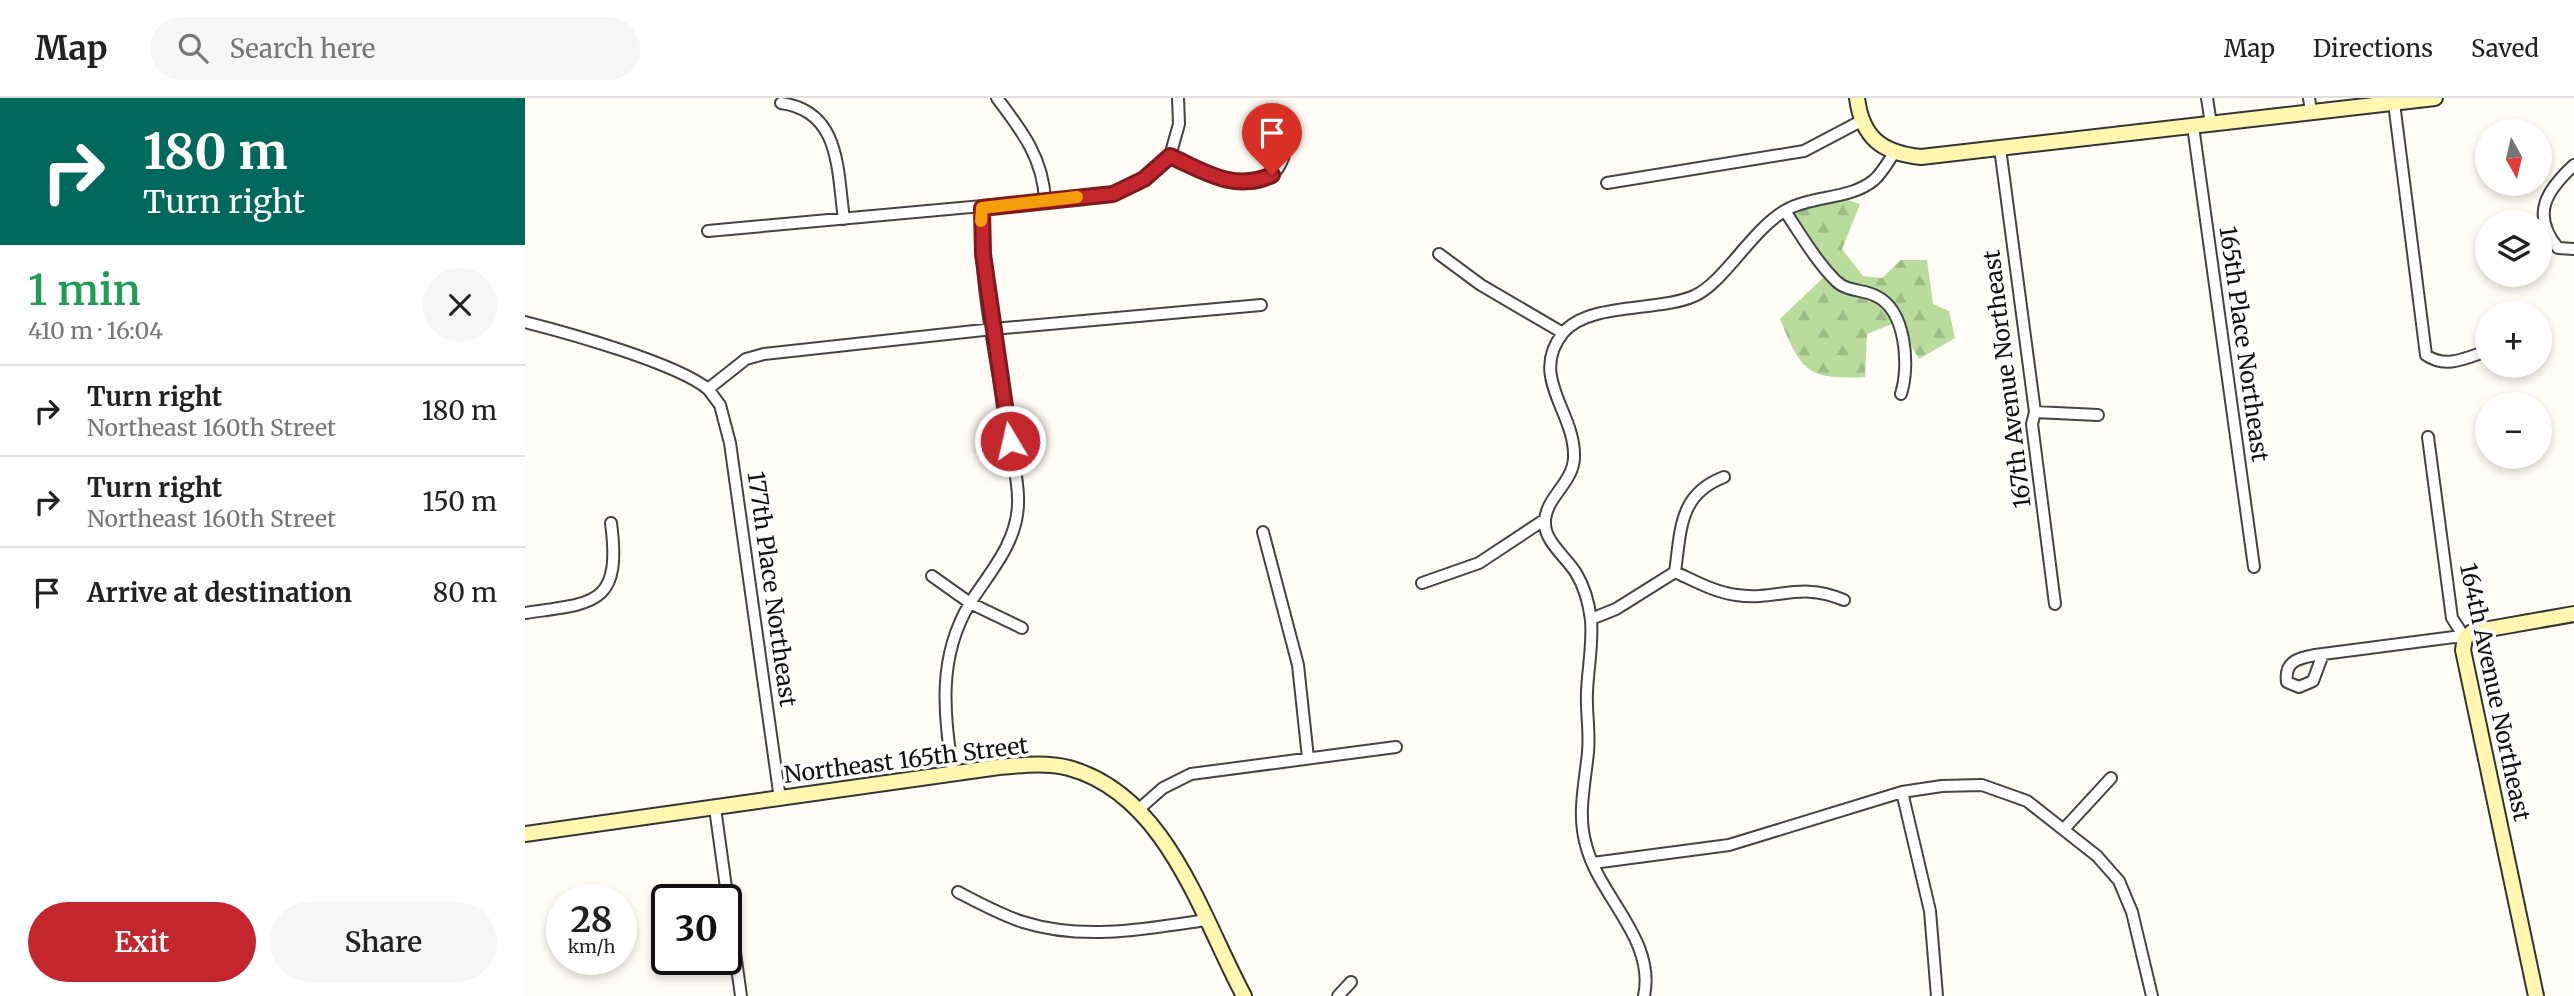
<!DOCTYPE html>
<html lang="en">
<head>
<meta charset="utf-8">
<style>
	body { margin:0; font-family:Merriweather,serif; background:#f6f6f6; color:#222; height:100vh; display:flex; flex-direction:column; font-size:26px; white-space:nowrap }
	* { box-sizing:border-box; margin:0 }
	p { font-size:23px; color:#767676 }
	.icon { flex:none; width:38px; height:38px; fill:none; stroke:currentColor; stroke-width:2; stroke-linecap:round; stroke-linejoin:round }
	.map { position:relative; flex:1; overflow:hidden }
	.details { display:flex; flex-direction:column; background:#fff; width:525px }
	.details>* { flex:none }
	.top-card { background:#00695c; color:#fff; overflow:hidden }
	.needle { width:46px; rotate:172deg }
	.buttons { position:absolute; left:1950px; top:21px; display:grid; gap:14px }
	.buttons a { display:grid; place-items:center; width:77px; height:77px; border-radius:50%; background:#fff; box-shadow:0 4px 10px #0003; font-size:35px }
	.speed { position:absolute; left:21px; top:786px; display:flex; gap:14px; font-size:35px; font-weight:700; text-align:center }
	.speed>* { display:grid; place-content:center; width:91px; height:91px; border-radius:50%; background:#fff; box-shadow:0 4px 10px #0003; line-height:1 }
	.speed small { font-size:18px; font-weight:400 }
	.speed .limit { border:4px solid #111; border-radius:10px; background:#fff; color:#111 }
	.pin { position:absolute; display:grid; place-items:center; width:60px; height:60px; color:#fff; margin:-72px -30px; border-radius:50% 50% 50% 0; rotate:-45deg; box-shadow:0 0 7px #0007 }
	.pin .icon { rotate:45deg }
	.me { position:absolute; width:77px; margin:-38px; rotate:351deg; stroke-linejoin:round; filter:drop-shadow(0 0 5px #0008) }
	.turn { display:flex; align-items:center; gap:24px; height:147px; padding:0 28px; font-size:32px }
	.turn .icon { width:91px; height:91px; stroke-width:2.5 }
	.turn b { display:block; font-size:49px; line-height:60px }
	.round { display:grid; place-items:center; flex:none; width:74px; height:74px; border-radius:37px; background:#f6f6f6 }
	.head { display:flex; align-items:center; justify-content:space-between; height:119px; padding:0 28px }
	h1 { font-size:42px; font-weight:600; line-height:52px; color:#1e9e55 }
	.button { display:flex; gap:14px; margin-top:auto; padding:14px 28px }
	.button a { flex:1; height:80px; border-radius:42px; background:#c4262e; color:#fff; font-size:28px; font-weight:600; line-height:80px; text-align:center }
	.button a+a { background:#f6f6f6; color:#222 }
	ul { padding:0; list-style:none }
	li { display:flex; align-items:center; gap:21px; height:91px; padding:0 28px; border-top:2px solid #e0e0e0 }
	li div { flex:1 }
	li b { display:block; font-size:26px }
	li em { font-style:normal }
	header { display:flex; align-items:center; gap:42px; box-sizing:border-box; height:98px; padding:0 35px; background:#fff; border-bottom:2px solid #e0e0e0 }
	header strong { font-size:33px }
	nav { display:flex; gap:38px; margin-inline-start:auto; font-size:24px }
	.search { width:490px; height:63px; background:#f6f6f6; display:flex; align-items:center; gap:18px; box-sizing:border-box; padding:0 24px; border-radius:38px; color:#767676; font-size:26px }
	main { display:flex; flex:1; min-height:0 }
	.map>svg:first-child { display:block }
</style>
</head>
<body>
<header>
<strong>Map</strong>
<div class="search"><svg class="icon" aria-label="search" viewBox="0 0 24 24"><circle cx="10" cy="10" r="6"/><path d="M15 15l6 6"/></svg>Search here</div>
<nav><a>Map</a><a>Directions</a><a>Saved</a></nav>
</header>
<main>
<section class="details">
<div class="top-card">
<div class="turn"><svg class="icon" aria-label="right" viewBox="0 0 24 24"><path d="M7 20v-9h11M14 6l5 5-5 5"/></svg><div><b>180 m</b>Turn right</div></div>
</div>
<div class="head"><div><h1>1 min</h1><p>410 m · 16:04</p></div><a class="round"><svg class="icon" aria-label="close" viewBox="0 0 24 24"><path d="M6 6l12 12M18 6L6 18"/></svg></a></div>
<ul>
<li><svg class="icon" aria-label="right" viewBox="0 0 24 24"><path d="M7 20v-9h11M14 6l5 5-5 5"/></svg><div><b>Turn right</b><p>Northeast 160th Street</p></div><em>180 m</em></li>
<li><svg class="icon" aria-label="right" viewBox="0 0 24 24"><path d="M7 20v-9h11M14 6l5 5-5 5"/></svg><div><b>Turn right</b><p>Northeast 160th Street</p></div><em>150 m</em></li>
<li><svg class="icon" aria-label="arrive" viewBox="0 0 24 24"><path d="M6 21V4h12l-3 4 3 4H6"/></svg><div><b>Arrive at destination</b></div><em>80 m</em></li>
</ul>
<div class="button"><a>Exit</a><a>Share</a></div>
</section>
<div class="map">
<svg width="2049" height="898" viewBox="0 0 2049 898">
	<defs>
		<pattern id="forest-firs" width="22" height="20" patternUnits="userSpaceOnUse" patternTransform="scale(1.75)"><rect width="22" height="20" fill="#b9dc9c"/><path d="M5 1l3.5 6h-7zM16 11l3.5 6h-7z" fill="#9ebc85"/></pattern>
	</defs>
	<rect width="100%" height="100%" fill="#fffdf5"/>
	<!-- forest -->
	<path fill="url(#forest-firs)" d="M1309,98l26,8 -18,45 21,27 19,2 19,-18h26l6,44 16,7 6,27 -36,21 -22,-37 -30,12 -2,43c-58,3 -64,-6 -85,-58l49,-47 -44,-61z"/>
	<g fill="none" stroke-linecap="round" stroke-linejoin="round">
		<defs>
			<path id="street" d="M472,0c25,33 46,60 48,102
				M1682,0l4,26
				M1784,0l2,13
				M256,5c60,8 56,67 63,116
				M1869,5l32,252c20,14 40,3 61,-4
				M1668,28l61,441
				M1475,50l35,264 -3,12 23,180
				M645,58l9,-32 -1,-26
				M2049,67c-27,25 -44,49 -16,83l16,1
				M1082,85l197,-32 57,-30
				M1260,113c16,24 31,50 51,70 11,11 27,8 40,15 30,14 34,69 25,98
				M183,133l405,-37 31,-15 26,-23c35,16 99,54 115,-4
				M914,156l42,31 82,48
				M0,224c43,11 151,41 183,67l38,-30 18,-5 229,-25 268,-24
				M183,291l12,16 10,38 50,356
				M1510,314l63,3
				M1903,339l24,181 13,20
				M738,434l35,133 10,93
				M1150,474c6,-43 4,-78 49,-95
				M407,478l38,27 52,25
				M897,485l57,-20 65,-43
				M0,515c69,-10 97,-7 86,-90
				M1066,521l25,-10 59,-37c20,9 39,20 61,23 43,6 62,-14 108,5
				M1798,556l-10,27 -14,6 -12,-5c-3,-21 12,-24 28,-27l139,-18 11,1
				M428,676c-9,-61 -16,-116 17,-171 20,-31 47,-60 48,-99 1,-23 -6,-47 -9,-69 -11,-68 -32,-160 -27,-227
				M1377,694l28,119 7,85
				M190,710l26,188
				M614,711l24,-21 28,-14 205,-27
				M1539,731l47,-51
				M1068,765l136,-18 173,-53 40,-6 40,-1 45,16 70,55 22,25 13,31 20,84
				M433,794c21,11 43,23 65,30 60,19 123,7 183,-2
				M813,898l13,-14
				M1119,898c12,-57 -45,-99 -58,-151 -9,-31 -1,-61 2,-93 2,-20 -2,-40 -1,-60 1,-24 6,-48 4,-72 -2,-16 -7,-34 -15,-47 -10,-16 -32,-32 -31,-51 0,-24 28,-39 29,-64 2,-46 -46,-81 -11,-125 25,-31 95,-21 131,-37 30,-13 58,-67 92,-86 27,-15 64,-10 88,-30 8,-7 14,-18 20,-27"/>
			<path id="secondary" d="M1332,0c5,40 25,55 64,59l514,-59
				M0,736l474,-67c23,-2 47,-5 70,1 98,27 132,148 175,228
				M2011,898l-73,-346 2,-12 7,-6 102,-18"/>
		</defs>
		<!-- street casing -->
		<use href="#street" stroke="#444" stroke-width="14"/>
		<!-- secondary casing -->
		<use href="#secondary" stroke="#333" stroke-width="18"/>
		<!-- street -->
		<use href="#street" stroke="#fff" stroke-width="10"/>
		<!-- secondary -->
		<use href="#secondary" stroke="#fff6b0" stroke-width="14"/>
	</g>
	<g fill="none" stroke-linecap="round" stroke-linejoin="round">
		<defs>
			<path id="route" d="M485,343l-27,-187 -1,-46 131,-14 31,-15 26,-23c35,16 64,36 102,19"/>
		</defs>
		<!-- route casing -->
		<use href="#route" stroke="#7f191e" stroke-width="18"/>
		<!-- route -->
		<use href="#route" stroke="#c4262e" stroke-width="12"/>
		<!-- slow -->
		<path stroke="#f59e0b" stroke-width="12" d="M456,123l1,-13 95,-11"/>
	</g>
	<g text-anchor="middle" stroke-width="7" stroke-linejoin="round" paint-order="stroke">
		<!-- street labels -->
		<g font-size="23" fill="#111" stroke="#fff">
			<text transform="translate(1719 246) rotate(82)" y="8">165th Place Northeast</text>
			<text transform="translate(1482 281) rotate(-97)" y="8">167th Avenue Northeast</text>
			<text transform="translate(247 491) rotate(82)" y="8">177th Place Northeast</text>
			<text transform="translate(1970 594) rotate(78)" y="8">164th Avenue Northeast</text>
			<text transform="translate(381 662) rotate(-7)" y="8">Northeast 165th Street</text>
		</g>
	</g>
</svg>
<div class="buttons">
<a><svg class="needle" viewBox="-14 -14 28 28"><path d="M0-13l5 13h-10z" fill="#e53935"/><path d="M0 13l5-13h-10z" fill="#767676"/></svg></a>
<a><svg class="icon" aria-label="layers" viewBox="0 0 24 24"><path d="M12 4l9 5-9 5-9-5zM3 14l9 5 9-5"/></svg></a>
<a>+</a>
<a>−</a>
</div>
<div class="speed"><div>28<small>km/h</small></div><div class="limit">30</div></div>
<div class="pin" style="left:747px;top:77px;background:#d93025"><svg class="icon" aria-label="arrive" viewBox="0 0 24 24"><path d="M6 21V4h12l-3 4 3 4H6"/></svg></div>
<svg class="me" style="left:485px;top:343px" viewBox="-20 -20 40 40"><circle r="17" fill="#c4262e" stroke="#fff" stroke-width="3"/><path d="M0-11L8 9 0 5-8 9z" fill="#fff"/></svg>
</div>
</main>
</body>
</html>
